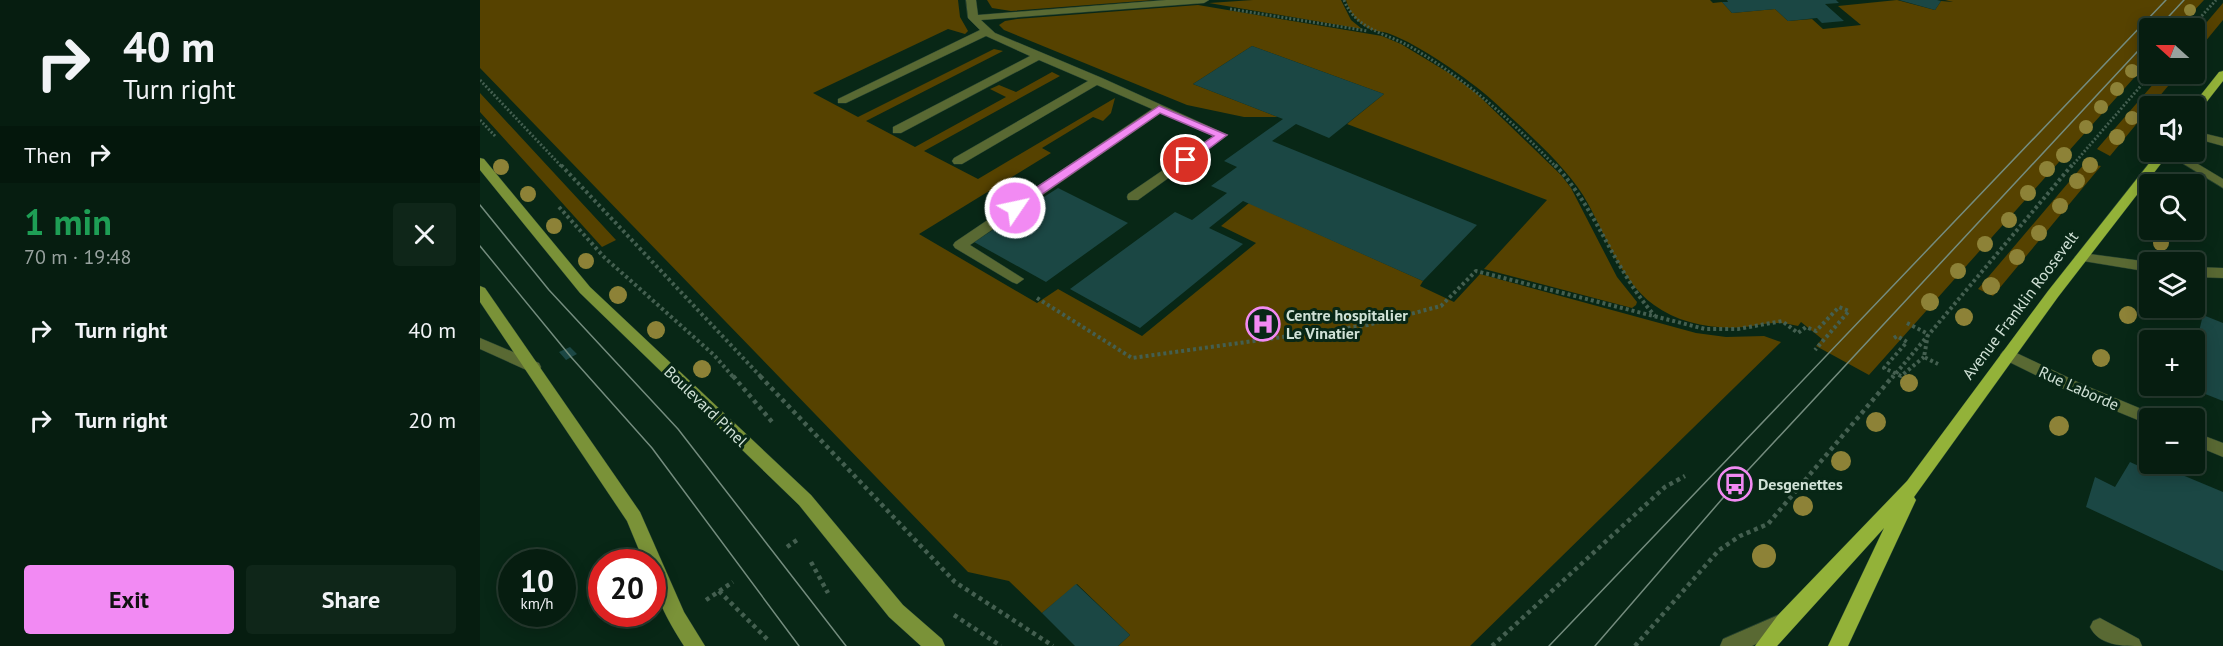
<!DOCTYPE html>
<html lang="en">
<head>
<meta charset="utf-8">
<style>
	body { margin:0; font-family:"PT Sans",sans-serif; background:#0f2619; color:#f1f3f6; height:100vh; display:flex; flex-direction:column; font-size:22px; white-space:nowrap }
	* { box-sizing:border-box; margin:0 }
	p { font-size:20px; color:#98a29f }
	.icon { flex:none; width:33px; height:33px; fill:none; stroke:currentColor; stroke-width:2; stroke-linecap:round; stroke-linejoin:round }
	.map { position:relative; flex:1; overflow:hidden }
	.sheet { display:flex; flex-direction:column; background:#061d10; width:480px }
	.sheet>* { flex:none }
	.guide { background:#061d10; color:#f1f3f6; overflow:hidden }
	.needle { width:39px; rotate:291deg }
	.controls { position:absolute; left:1659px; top:18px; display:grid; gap:12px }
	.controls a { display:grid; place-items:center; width:66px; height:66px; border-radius:6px; background:#061d10; box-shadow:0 3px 15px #0003,0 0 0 2px #273b30; font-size:30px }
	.speed { position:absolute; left:18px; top:549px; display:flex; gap:12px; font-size:30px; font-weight:700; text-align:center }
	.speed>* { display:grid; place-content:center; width:78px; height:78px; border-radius:50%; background:#061d10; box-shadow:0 3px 15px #0003,0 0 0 2px #273b30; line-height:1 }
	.speed small { font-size:15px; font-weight:400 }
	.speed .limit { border:9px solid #d22; background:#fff; color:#111 }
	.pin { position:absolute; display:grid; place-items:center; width:51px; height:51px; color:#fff; margin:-26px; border:3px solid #fff; border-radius:50%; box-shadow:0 2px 6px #0007 }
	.me { position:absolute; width:66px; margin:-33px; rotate:56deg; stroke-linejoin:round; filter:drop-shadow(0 0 4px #0008) }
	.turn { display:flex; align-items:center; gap:21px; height:126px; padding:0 24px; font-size:27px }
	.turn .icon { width:78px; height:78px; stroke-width:2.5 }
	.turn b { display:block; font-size:42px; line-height:51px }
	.then { display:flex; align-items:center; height:57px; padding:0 24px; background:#0003; gap:12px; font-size:22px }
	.round { display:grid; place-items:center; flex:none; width:63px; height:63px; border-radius:6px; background:#0f2619 }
	.headline { display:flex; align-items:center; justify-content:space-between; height:102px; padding:0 24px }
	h1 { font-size:36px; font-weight:700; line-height:45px; color:#1e9e55 }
	.primary-button { display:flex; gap:12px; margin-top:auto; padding:12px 24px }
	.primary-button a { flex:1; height:69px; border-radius:6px; background:#f28af3; color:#111; font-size:24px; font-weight:700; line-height:69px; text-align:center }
	.primary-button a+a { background:#0f2619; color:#f1f3f6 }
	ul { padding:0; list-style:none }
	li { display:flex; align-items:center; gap:18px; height:90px; padding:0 24px }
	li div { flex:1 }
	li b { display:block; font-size:22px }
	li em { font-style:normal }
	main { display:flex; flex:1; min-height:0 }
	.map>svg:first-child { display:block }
</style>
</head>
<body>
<main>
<section class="sheet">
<div class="guide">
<div class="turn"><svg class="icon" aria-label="right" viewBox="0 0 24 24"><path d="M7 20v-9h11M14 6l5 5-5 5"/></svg><div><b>40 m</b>Turn right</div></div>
<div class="then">Then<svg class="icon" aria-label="right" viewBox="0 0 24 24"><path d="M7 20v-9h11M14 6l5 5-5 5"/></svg></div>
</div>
<div class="headline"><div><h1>1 min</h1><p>70 m · 19:48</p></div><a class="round"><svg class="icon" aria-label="close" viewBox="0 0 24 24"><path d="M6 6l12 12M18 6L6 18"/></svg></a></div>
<ul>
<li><svg class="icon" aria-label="right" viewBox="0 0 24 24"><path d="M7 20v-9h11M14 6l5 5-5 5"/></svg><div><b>Turn right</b></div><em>40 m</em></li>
<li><svg class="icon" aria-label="right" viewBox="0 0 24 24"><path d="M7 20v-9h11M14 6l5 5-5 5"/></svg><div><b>Turn right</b></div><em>20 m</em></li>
</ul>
<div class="primary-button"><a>Exit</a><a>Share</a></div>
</section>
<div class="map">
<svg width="1743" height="646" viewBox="0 0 1743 646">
	<rect width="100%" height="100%" fill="#082716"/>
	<!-- green -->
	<path fill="#564200" d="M0,0h478l2,17 8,14 -3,3 -17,-5 -135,64 45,24 136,-68 9,2 -137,70 49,26 91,-50 -16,-8 9,-4 17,7 36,-20 8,4 -136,75 54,28 137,-81 -4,15 -8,8 -10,-4 -51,31 9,5 -132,81 118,69 21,-14 84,47 114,-93 -35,-17 28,-23 174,78 -3,5 34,16 26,-28 216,59 30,4 38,-1 17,6 -311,304h-352l12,-11 -53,-51 -35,29 -33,-32 -41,-9 -488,-504z
		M507,0h167l-143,11 -19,-3z
		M773,0h88l10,20 11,9 -153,-26z
		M866,0h364l3,3 9,-1 10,11 43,-4 13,12 24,-2 11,10 38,-4 -23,-19 59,-6 38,10 6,-9 12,1 -8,-2h259l-26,28h-28l-1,33 -280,314 -53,-29 6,-7 -21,-17 -3,4c-24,-6 -31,-2 -54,1 -30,3 -66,-4 -90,-22 -36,-26 -49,-74 -71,-110 -21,-33 -62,-68 -91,-95 -22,-20 -74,-56 -102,-66 -7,-3 -16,-2 -22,-6 -11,-5 -19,-17 -22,-28z
		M1743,3v17l-28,34v-18z
		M718,5l184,31 19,8 48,29 27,20 85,82 10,13 46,89 20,25 -1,3 -4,3 -148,-39 63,-69 -200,-76 37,-30 -132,-48 -59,38 85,33h-34l-57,-12 -183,-75 -5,-5 6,-4 12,-2z
		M1682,74h16l-68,82 -13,-7z
		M0,93l136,147 -14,7 -122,-135z
		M1605,163l16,3 -108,130 -15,-7z"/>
	<!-- building -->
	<path fill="#1b4744" d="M1247,0h109l3,3 -14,1 19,17 -22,2 -5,-5 -29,3 -13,-12 -43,4 -10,-11h6z
		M1419,0h38l4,1 -6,9z
		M772,46l132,48 -55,44 -33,-14 -24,17 205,84 -54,56 -180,-80 -34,27 34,16 -103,84 -70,-39 105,-77 17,8 35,-27 -16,-7 26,-19 -13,-6 59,-42 -90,-35z
		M578,188l70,35 -82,59 -72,-40z
		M1723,315l20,8v78l-38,-15h9v-34z
		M90,347l7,7 -11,6 -7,-8z
		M1650,462l22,10 4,-8 67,28v79l-137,-64 9,-30 20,10z
		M596,584l54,51 -12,11h-43l-33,-33z"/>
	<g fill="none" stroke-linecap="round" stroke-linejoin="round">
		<defs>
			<path id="service" d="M486,0h10l2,15 188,-15h43l-5,3 -223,17 14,13 107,45 126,57 -90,65h-10l-1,-3 1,-3 85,-58 -52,-23 -191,132 54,34 -7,5 -5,-2 -57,-34 -2,-3 2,-3 197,-133 -55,-24 -135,79h-8l-2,-3 2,-3 134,-77 -49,-21 -138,73h-8v-6l137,-71 -44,-20 -140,67h-8v-4l142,-69 -12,-12z
				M1684,152h14l45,27v9z
				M1602,253l68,9v10l-73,-12 -2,-3z
				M1714,267l29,1v10l-29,-1z
				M0,338l59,25 2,4 -2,4 -6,2 -53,-24z"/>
			<path id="minor" d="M1714,131l29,7v8l-29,-8z
				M1528,349l76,36 72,30 2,3h-8v7l-78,-32 -69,-34 -3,-4 3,-4z
				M1714,432l29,11v14l-29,-12z
				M1620,618l39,21 3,7c-19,0 -43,0 -52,-19l3,-6z"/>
			<path id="tertiary" d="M1305,612l7,3 3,6 -3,6 -40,19h-32l3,-7z"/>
			<path id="secondary" d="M0,158l4,1 106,128 221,208 92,110 39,34 3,7h-24l-32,-29 -90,-112 -219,-212 -100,-123z
				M0,286l5,2 155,224 44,100 21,34h-21c-17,-27 -32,-52 -32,-84h-8l-17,-41 -147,-219z"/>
			<path id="primary" d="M1743,71v10l-25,32 -4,1v-8h-2l27,-34z
				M1678,152h12l-112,145 -144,200 2,3 -68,146h-20l56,-118 -107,118h-22l23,-31 129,-134 141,-190z"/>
		</defs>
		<!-- service casing -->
		<use href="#service" stroke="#244131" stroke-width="1"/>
		<!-- minor casing -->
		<use href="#minor" stroke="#244131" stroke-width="1"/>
		<!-- tertiary casing -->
		<use href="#tertiary" stroke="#244131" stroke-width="1"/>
		<!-- secondary casing -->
		<use href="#secondary" stroke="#244131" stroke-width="1"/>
		<!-- primary casing -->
		<use href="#primary" stroke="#244131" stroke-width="1"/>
		<!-- path-far2 -->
		<path stroke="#445f50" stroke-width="3" stroke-dasharray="2 2" stroke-linecap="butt" d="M864,0c11,29 41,33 65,46 56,32 103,75 147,121
			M750,9l138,22
			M1711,28l25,-28
			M0,80l82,87
			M0,120l16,17
			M1591,167l80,-93"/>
		<!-- path-far1 -->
		<path stroke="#445f50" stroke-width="4" stroke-dasharray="3 3" stroke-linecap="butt" d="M81,165l201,213
			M1075,165c42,44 59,105 100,151
			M79,207l45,50 110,98 20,23
			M557,298l95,60 236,-33 73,-19 35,-35 229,58h33l44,-8 16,12 8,-6 10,4 23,-24 10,4 -34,39
			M1427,323l21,11 -4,23 14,7
			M1414,338l3,-2 10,6 -23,26 17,8 23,-19
			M1412,378l180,-213"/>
		<!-- path -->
		<path stroke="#445f50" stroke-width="4.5" stroke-dasharray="4 4" stroke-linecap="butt" d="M253,376l40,47
			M280,376l195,206 98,64
			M307,547l10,-7
			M331,562l17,31
			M239,591l49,49
			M226,600l27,-18
			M474,615l47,31
			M1012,646l173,-159 20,-11
			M1155,646l84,-96 21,-14 28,-12 125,-148"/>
		<!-- service -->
		<use href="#service" fill="#596933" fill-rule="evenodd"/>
		<!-- minor -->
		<use href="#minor" fill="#596933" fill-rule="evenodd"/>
		<!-- tertiary -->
		<use href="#tertiary" fill="#596933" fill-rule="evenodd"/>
		<!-- secondary -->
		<use href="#secondary" fill="#7a9238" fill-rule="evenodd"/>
		<!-- primary -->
		<use href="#primary" fill="#93b239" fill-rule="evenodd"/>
		<!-- tram -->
		<path stroke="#748c7e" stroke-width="1.5" d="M1678,28l26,-28
			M0,205l69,85 129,139 168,217
			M0,246l91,111 81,91 147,198
			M1069,646l617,-646
			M1115,646l140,-162 415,-446"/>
	</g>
	<!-- trees -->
	<g fill="#8d8237">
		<circle cx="1710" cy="10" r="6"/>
		<circle cx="1652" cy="71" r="7"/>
		<circle cx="1637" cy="89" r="7"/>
		<circle cx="1621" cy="107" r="7"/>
		<circle cx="1652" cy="118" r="7"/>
		<circle cx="1606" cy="127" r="7"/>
		<circle cx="1637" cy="137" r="8"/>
		<circle cx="1584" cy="155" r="8"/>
		<circle cx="1610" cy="165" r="8"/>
		<circle cx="21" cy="167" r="8"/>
		<circle cx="1567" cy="169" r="8"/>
		<circle cx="1597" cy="181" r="8"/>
		<circle cx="1548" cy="193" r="8"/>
		<circle cx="48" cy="194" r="8"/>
		<circle cx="1580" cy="206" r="8"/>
		<circle cx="1529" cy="220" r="8"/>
		<circle cx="74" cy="226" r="8"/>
		<circle cx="1559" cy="233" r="8"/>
		<circle cx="1681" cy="243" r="8"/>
		<circle cx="1505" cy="244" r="8"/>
		<circle cx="1537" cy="257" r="8"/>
		<circle cx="106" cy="261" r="8"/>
		<circle cx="1478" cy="271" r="8"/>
		<circle cx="1511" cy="286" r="9"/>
		<circle cx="138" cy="295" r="9"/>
		<circle cx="1450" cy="302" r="9"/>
		<circle cx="1648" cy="315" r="9"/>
		<circle cx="1484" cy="317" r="9"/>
		<circle cx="176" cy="330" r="9"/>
		<circle cx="1621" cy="358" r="9"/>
		<circle cx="222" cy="369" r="9"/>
		<circle cx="1429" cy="383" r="9"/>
		<circle cx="1396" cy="422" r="10"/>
		<circle cx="1579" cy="426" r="10"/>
		<circle cx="1361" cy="461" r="10"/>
		<circle cx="1323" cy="506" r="10"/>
		<circle cx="1284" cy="556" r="12"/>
	</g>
	<!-- route -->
	<path fill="#f28af3" stroke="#9d5a9e" stroke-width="1.5" d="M679,106l68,29 -37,28h-8v-5l32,-22 -54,-23 -141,97h-9v-5z"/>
	<!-- icons -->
	<defs>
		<symbol id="hospital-ring" viewBox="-11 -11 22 22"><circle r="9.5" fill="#082716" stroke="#f28af3" stroke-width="1.5"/><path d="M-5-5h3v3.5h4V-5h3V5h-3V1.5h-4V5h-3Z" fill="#f28af3"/></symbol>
		<symbol id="bus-ring" viewBox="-11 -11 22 22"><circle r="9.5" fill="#082716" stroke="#f28af3" stroke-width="1.5"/><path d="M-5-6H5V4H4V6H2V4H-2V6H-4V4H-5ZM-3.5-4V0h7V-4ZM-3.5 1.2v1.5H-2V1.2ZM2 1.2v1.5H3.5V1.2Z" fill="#f28af3"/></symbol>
	</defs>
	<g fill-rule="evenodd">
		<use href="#hospital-ring" x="764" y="305" width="38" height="38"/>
		<use href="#bus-ring" x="1236" y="465" width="38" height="38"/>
	</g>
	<g text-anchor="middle" stroke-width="6" stroke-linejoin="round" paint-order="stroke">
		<!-- street labels -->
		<g font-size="16" fill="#d0e1d6" stroke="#082716">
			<text transform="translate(1540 305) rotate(-53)" y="6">Avenue Franklin Roosevelt</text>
			<text transform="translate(1599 388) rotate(24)" y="6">Rue Laborde</text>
			<text transform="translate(226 406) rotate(44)" y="6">Boulevard Pinel</text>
		</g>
		<!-- poi labels -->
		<g font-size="16" font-weight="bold" fill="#d0e1d6" stroke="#082716" text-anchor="start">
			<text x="806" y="321">Centre hospitalier<tspan x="806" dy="18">Le Vinatier</tspan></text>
			<text x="1278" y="490">Desgenettes</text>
		</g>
	</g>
</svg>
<div class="controls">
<a><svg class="needle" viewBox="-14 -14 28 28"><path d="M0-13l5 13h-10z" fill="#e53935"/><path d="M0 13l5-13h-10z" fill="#98a29f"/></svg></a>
<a><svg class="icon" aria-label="sound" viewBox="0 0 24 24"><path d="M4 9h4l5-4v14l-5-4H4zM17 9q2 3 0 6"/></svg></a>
<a><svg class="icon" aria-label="search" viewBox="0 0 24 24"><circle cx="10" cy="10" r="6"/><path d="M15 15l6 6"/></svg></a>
<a><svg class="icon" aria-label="layers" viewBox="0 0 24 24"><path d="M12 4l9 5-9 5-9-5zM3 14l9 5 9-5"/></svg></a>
<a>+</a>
<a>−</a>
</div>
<div class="speed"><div>10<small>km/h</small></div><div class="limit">20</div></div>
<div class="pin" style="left:706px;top:160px;background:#d93025"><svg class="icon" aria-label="arrive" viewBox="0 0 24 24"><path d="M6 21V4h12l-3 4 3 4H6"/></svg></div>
<svg class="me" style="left:535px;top:208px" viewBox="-20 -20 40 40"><circle r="17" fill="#f28af3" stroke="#fff" stroke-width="3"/><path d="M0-11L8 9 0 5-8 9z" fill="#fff"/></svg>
</div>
</main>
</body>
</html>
